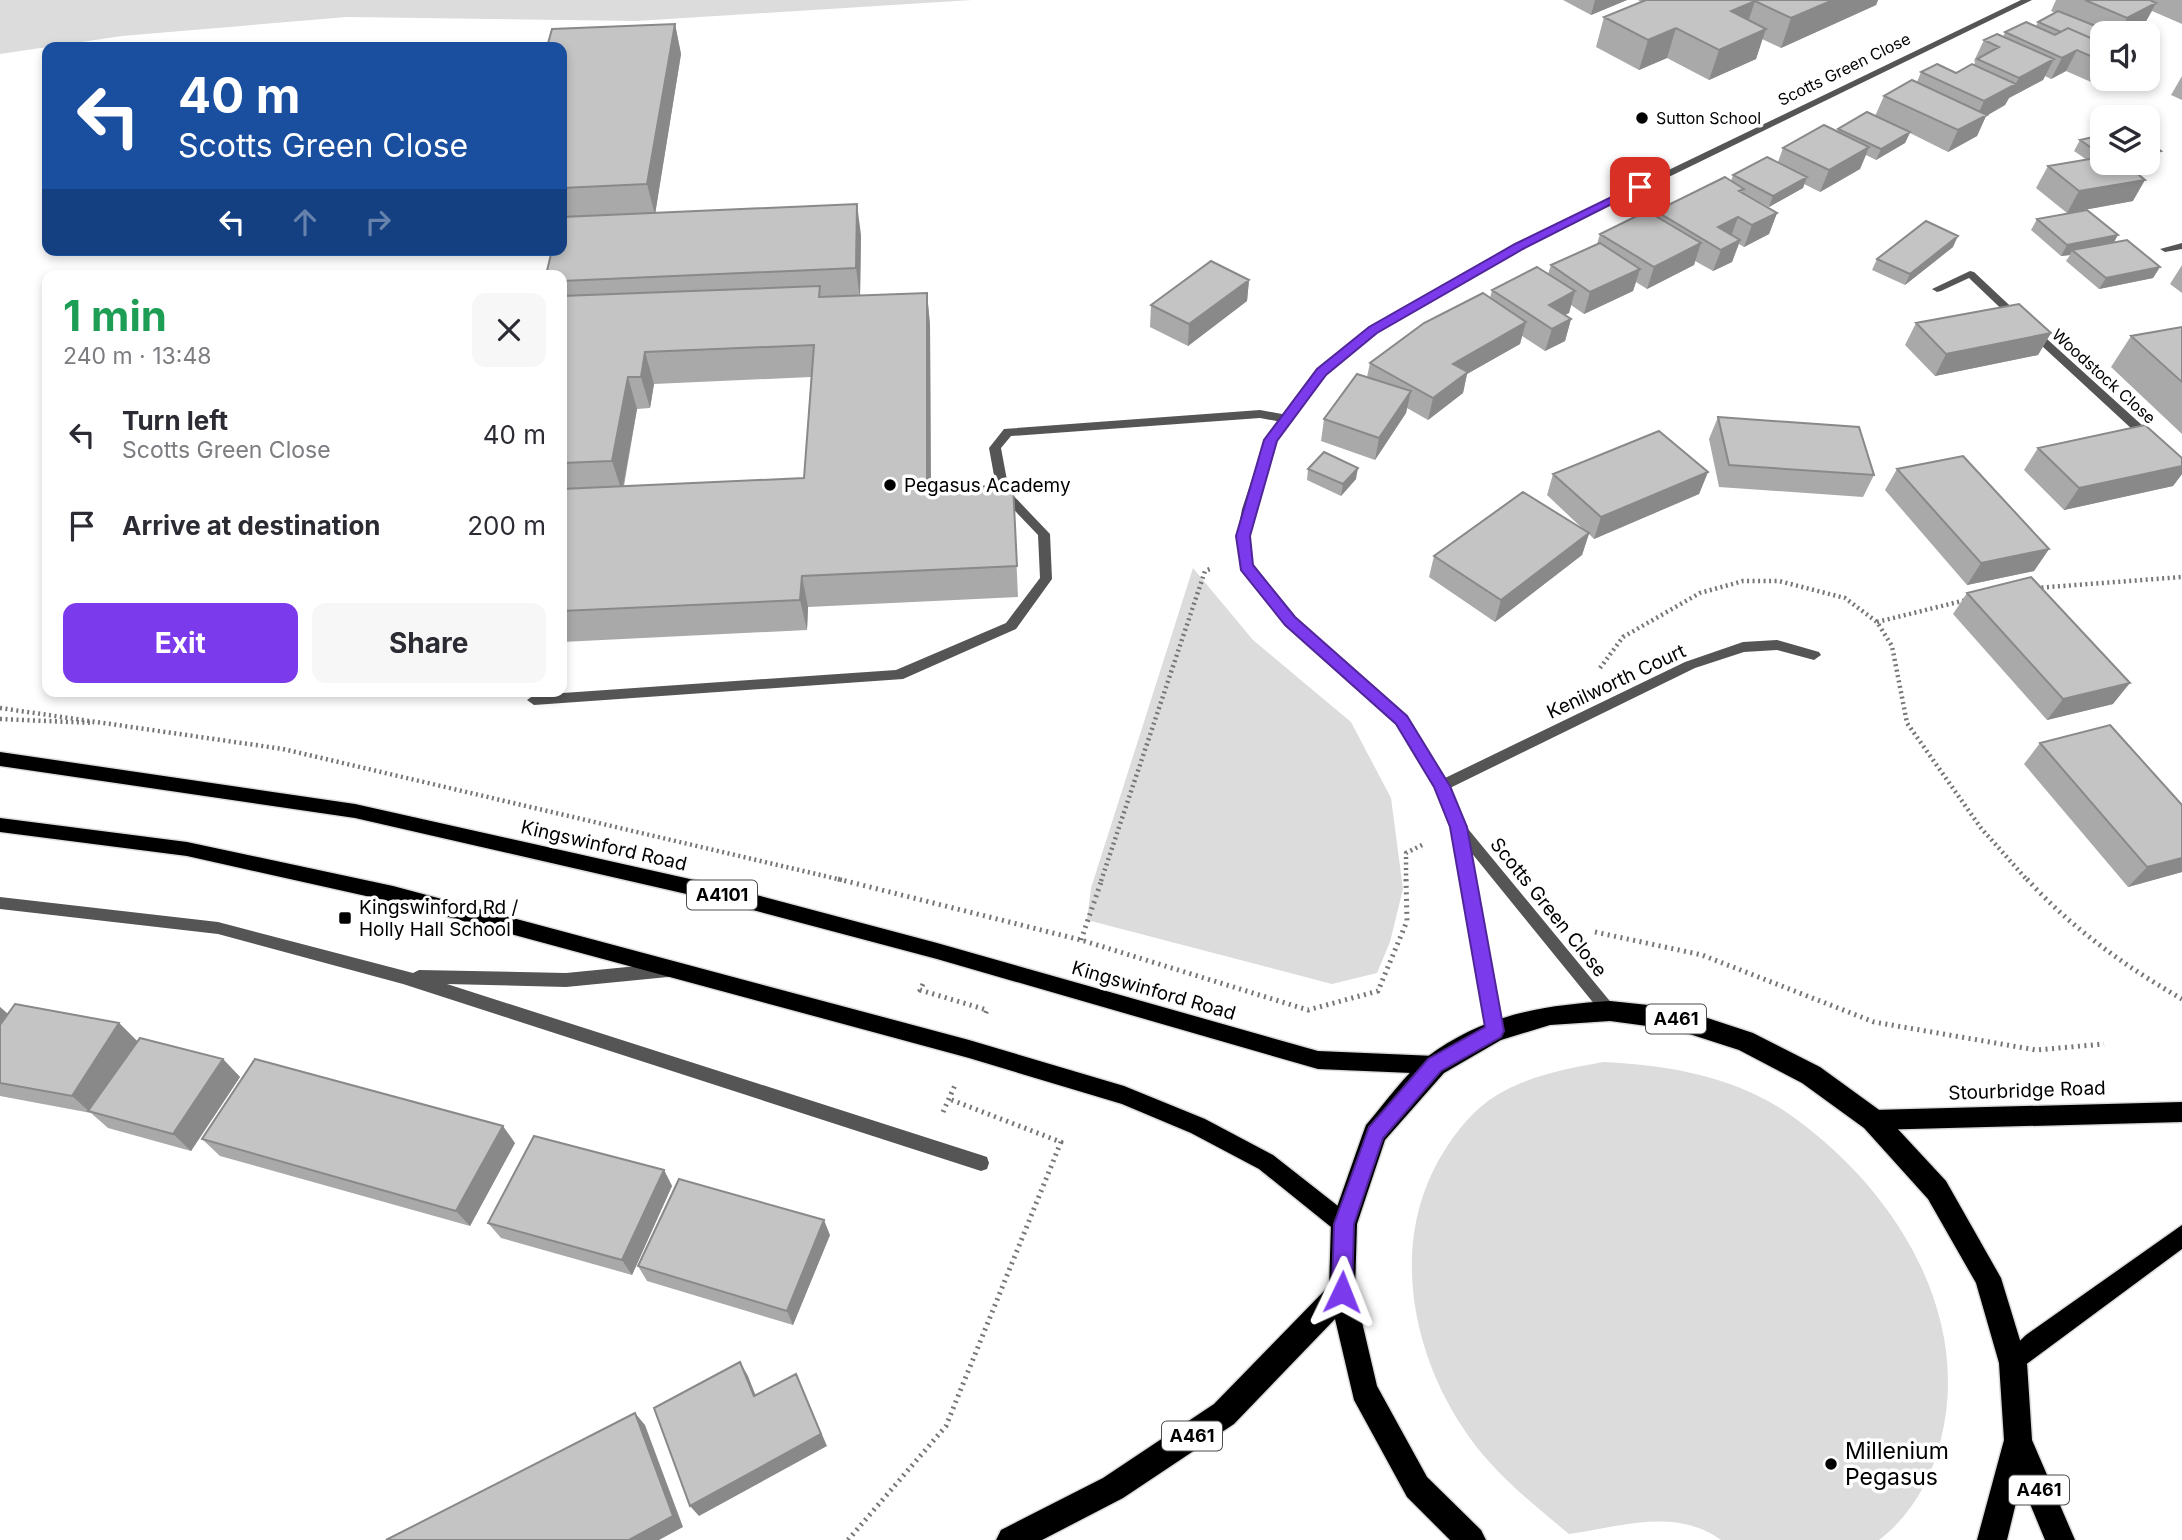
<!DOCTYPE html>
<html lang="en">
<head>
<meta charset="utf-8">
<style>
	body { margin:0; font-family:Inter,sans-serif; background:#f7f7f7; color:#2b2b33; height:100vh; display:flex; flex-direction:column; font-size:26px; white-space:nowrap }
	* { box-sizing:border-box; margin:0 }
	p { font-size:23px; color:#7c7c81 }
	.icon { flex:none; width:38px; height:38px; fill:none; stroke:currentColor; stroke-width:2; stroke-linecap:round; stroke-linejoin:round }
	.map { position:relative; flex:1; overflow:hidden }
	.panel { position:absolute; left:42px; top:270px; width:525px; height:427px; display:flex; flex-direction:column; background:#fff; border-radius:14px; box-shadow:0 4px 10px #0003 }
	.panel>* { flex:none }
	.top-card { position:absolute; left:42px; top:42px; width:525px; height:214px; border-radius:14px; box-shadow:0 4px 10px #0003; background:#1a4fa0; color:#fff; overflow:hidden }
	.buttons { position:absolute; left:2090px; top:21px; display:grid; gap:14px }
	.buttons a { display:grid; place-items:center; width:70px; height:70px; border-radius:14px; background:#fff; box-shadow:0 4px 10px #0003; font-size:35px }
	.pin { position:absolute; display:grid; place-items:center; width:60px; height:60px; color:#fff; margin:-30px; border-radius:14px; box-shadow:0 4px 10px #0006 }
	.me { position:absolute; width:77px; margin:-38px; rotate:2deg; stroke-linejoin:round; filter:drop-shadow(0 0 5px #0008) }
	.turn { display:flex; align-items:center; gap:24px; height:147px; padding:0 21px; font-size:32px }
	.turn .icon { width:91px; height:91px; stroke-width:2.5 }
	.turn b { display:block; font-size:49px; line-height:60px }
	.lanes { display:flex; align-items:center; height:66px; padding:0 21px; background:#0003; justify-content:center; gap:35px; direction:ltr }
	.lanes .off { opacity:.35 }
	.round { display:grid; place-items:center; flex:none; width:74px; height:74px; border-radius:14px; background:#f7f7f7 }
	.overview { display:flex; align-items:center; justify-content:space-between; height:119px; padding:0 21px }
	h1 { font-size:42px; font-weight:700; line-height:52px; color:#1e9e55 }
	.primary-button { display:flex; gap:14px; margin-top:auto; padding:14px 21px }
	.primary-button a { flex:1; height:80px; border-radius:14px; background:#7c3aed; color:#fff; font-size:28px; font-weight:700; line-height:80px; text-align:center }
	.primary-button a+a { background:#f7f7f7; color:#2b2b33 }
	ul { padding:0; list-style:none }
	li { display:flex; align-items:center; gap:21px; height:91px; padding:0 21px }
	li div { flex:1 }
	li b { display:block; font-size:26px }
	li em { font-style:normal }
	.map>svg:first-child { display:block }
</style>
</head>
<body>
<div class="map">
<svg width="2182" height="1540" viewBox="0 0 2182 1540">
	<rect width="100%" height="100%" fill="#fff"/>
	<!-- green -->
	<path fill="#dcdcdc" d="M0,0h972l-336,21 -289,-4 -225,19 -122,18z
		M1193,568l60,72 98,82 40,76 12,91 -13,53 -13,31 -45,11 -245,-64 4,-32z
		M1603,1062c65,3 131,14 186,52 102,71 184,197 152,325 -9,39 -29,76 -62,101h-158c-45,-33 -101,-13 -152,-6 -40,-33 -80,-65 -108,-109 -52,-81 -70,-188 -18,-272 13,-22 32,-45 54,-58 33,-20 69,-26 106,-33z"/>
	<g fill="none" stroke-linecap="round" stroke-linejoin="round">
		<defs>
			<path id="primary" d="M0,752l355,52 375,84 207,55 381,108 117,5 7,3 3,6 -3,6 -7,3 -117,-5 -381,-110 -207,-55 -375,-86 -355,-52z
				M0,818l187,24 206,44 576,154 155,46 81,33 68,36 79,62 3,7 -3,7 -8,3 -8,-3 -77,-62 -68,-36 -69,-29 -153,-46 -576,-156 -206,-46 -187,-24z
				M2182,1102v20l-309,8 -7,-3 -3,-7 3,-7 7,-3z
				M2182,1225v24l-169,125 -8,-3 -3,-8 3,-8 21,-20z"/>
			<path id="highway" d="M1610,1001l67,7 76,25 67,34 62,45 64,69 55,97 26,85 5,77 43,100h-30l-24,-58 -14,58h-30l27,-100 -5,-77 -23,-80 -48,-84 -64,-71 -62,-45 -63,-33 -62,-20 -67,-9 -60,4 -49,15 -57,33 -59,67 -28,84 -2,68 22,94 50,91 54,53 5,10h-36l-43,-43 -53,-97 -19,-81 -101,105 -111,74 -81,42h-46l5,-10 102,-52 111,-74 115,-118 2,-62 32,-91 3,-8c19,-22 39,-51 61,-68 56,-42 116,-52 183,-56z"/>
		</defs>
		<!-- primary casing -->
		<use href="#primary" stroke="#dbdbdb" stroke-width="3"/>
		<!-- highway casing -->
		<use href="#highway" stroke="#dbdbdb" stroke-width="3"/>
		<!-- path-far1 -->
		<path stroke="#777" stroke-width="4.5" stroke-dasharray="2 3.5" stroke-linecap="butt" d="M2036,588l146,-11
			M1877,622l89,-22
			M1600,668l23,-31 77,-44 43,-12h36l66,17 32,24 15,24 15,77 74,105 47,53
			M0,708l283,41 563,132
			M0,719l94,4
			M1101,881l104,-310 5,-2
			M1406,881v-28l18,-9"/>
		<!-- path -->
		<path stroke="#777" stroke-width="5" stroke-dasharray="2 4.5" stroke-linecap="butt" d="M838,879l243,61 227,70 70,-19 29,-70 -1,-42
			M2027,879c43,48 99,88 155,120
			M1595,932l107,23 172,67 162,28 68,-6
			M1081,940l21,-61
			M923,984l-3,6 67,20 -2,5
			M943,1112l12,-27
			M848,1540l98,-114 115,-284 -112,-43"/>
		<!-- lane -->
		<path fill="#555" fill-rule="evenodd" d="M1260,410l27,5 6,4 -6,4 -27,-5 -249,18 -10,12 8,43 41,43 2,45 -36,50 -113,50 -369,26 -7,-5 7,-5 362,-25 110,-47 34,-45 -2,-43 -41,-43 -8,-44 15,-19z"/>
		<!-- street -->
		<path fill="#555" fill-rule="evenodd" d="M2021,0h11l-509,248 -146,84 -51,42 -49,67 -23,68 -5,27 3,29 43,53 112,98 38,62 240,-116 58,-20 34,-2 42,12 2,3 -7,5 -37,-10 -33,2 -49,16 -245,120 14,36 154,187 -2,5 -6,2 -6,-2 -134,-165 33,180 -2,5 -6,2 -6,-2 -38,-209 -15,-40 -39,-63 -112,-100 -45,-58 -3,-30 5,-27 23,-69 53,-70 51,-42 146,-84z
			M2182,243v6l-17,3 -5,-3z
			M1970,271l4,1 48,45v4h-8l-45,-43 -28,13 -4,1 -5,-3z
			M2033,329l4,1 117,106v6h-8l-117,-108 -1,-2z
			M0,897l218,25 195,51 6,-3 147,3 102,-10 5,2 3,5 -3,5 -5,2 -102,10 -119,-3 534,171 6,2 2,6 -2,6 -6,2 -578,-187 -185,-50 -218,-25z"/>
		<!-- primary -->
		<use href="#primary" fill="#000" fill-rule="evenodd"/>
		<!-- highway -->
		<use href="#highway" fill="#000" fill-rule="evenodd"/>
	</g>
	<!-- wall -->
	<path fill="#a9a9a9" fill-rule="evenodd" d="M1563,0h64l-36,15z
		M1638,0h240l-2,5 -95,43 -19,-9 -6,20 -47,21 -42,-22 -28,12 -43,-23 8,-30 37,-15z
		M2056,0h126v24l-30,-13 -7,12 -19,10h-24v44l-11,5 -25,-11 -15,8 -6,-3 -2,4 -34,18 -4,7 -19,11 -9,20 -29,16 -38,-19 -5,10 -29,17 -10,-5 -6,14 -40,23 -16,-8 -1,4 -34,19 -26,-14 34,20 -8,21 -25,13 -5,-3 -7,18 -19,9 -18,-10 -1,4 -47,24 -11,-7 -3,9 -49,23 -13,-9 -2,8 -4,2 6,4 -6,22 -20,10 -23,-15 -2,8 -53,30 -4,19 -35,27 -21,-12 -1,5 -31,47 -54,-19 3,-22 43,-42 3,-14 120,-65 2,-8 56,-16 3,-9 46,-21 3,-10 54,-19 2,-4 75,-30 2,-6 45,-13 5,-14 54,-16 1,-3 37,-13 9,-20 33,-14 4,-10 35,1 18,-8 1,-3 -1,-1 10,-21 19,-3 2,-5 31,-6 2,-4 17,-9 -4,-2z
		M675,24l6,30 -26,159 206,22 -1,61 67,-3 3,32 1,164 82,-4 5,112 -210,10 -1,23 -245,12v-595zM811,377l-7,101 -180,8 13,-77 13,-1 4,-24z
		M2182,76v24l-11,-5z
		M2102,135v28l53,-1 -25,6 3,33 -66,12 -31,-25 12,-22 39,-6 -13,-9 6,-11z
		M2037,219l77,23 46,25 -7,11 -54,11 -33,-28 4,-6 -9,1 -30,-26z
		M1953,247l-48,38 -33,-15 5,-11z
		M2182,265v28l-12,-9z
		M1249,280l-2,21 -59,45 -38,-19 1,-22z
		M1916,323l135,10 -13,22 -103,21 -30,-31z
		M2182,327v107l-71,-67 20,-31z
		M1718,417l156,58 -11,22 -144,-10 -10,-48z
		M2038,448l144,10v16l-9,12 -109,24 -40,-40z
		M1308,469l48,10 -15,17 -34,-16z
		M1897,469l152,80 -15,22 -67,14 -82,-95z
		M1708,472l-9,22 -105,45 -5,-5 -7,21 -87,67 -66,-45 5,-21 149,-27 -36,-34 6,-21z
		M1967,593l146,111 -66,16 -94,-106z
		M2040,743l142,62v67l-54,15 -104,-123z
		M0,1007l8,7 111,9 18,18 86,18 17,18 -49,74 -83,-23 -17,-15 -91,-17z
		M202,1139l313,4 -45,83 -250,-70z
		M664,1170l8,16 -40,89 -131,-37 -13,-15z
		M830,1235l-37,90 -146,-44 -9,-15z"/>
	<!-- shaded-wall -->
	<path fill="#898989" d="M1595,0h32l-36,15z
		M1833,0h45l-2,5 -95,43 10,-30z
		M1755,1l-10,30 -14,-20z
		M2156,3l-11,20 -19,10h-7l8,-15z
		M675,24l6,30 -26,161 -8,-31z
		M1676,28l-9,30 -28,12 9,-30z
		M1766,29l-10,30 -47,21 10,-30z
		M2077,50l-11,21 -15,8 11,-21z
		M2054,59l-11,21 -34,18 -4,7 -19,11 -9,20 -29,16 10,-22 17,-9 9,-20 31,-16 4,-7z
		M2102,63v14l-11,5z
		M1910,132l-5,11 -29,17 5,-11z
		M1869,147l-9,22 -40,23 9,-22z
		M2161,151l-6,11 -49,11 6,-10h35v-9z
		M1807,177l-4,11 -34,19 4,-11z
		M2145,180l-12,21 -66,12 12,-22z
		M857,204l4,31 -1,64 -4,-31z
		M1777,213l-8,21 -25,13 8,-22z
		M1738,217l-8,22 -12,-12z
		M2118,235l-6,11 -40,4 -2,5 -9,1 6,-11z
		M1958,236l-5,11 -48,38 5,-11z
		M1740,240l-8,22 -19,9 8,-21z
		M1701,243l-7,22 -47,24 7,-22z
		M2160,267l-7,11 -54,11 7,-11z
		M1640,269l-7,22 -49,23 6,-22z
		M1249,280l-2,21 -59,45 1,-22z
		M1575,291l-6,22 -24,12 4,-20z
		M927,293l3,32 1,195 -4,-31z
		M1571,319l-6,22 -20,10 7,-22z
		M1526,322l-6,22 -53,30 -4,19 -35,27 5,-22 20,-34z
		M2051,333l-13,22 -103,21 11,-22z
		M645,352l9,32 -4,24 -9,-31z
		M628,377l9,32 -15,83 -10,-31z
		M1411,391l-5,22 -31,47 4,-22z
		M2182,466v8l-9,12 -109,24 15,-22z
		M1358,468l-2,11 -15,17 2,-12z
		M1708,472l-9,22 -105,45 7,-22z
		M1589,533l-7,22 -87,67 6,-22z
		M2049,549l-15,22 -67,14 14,-22z
		M802,576l6,31 -1,23 -7,-30z
		M2130,683l-17,21 -66,16 16,-21z
		M2182,858v14l-54,15 19,-20z
		M0,1007l9,8 -9,14z
		M119,1023l18,18 -47,71 -18,-16z
		M223,1059l17,18 -49,74 -18,-17z
		M503,1126l12,17 -45,83 -14,-15z
		M664,1170l8,16 -40,89 -10,-15z
		M824,1220l6,15 -37,90 -6,-14z
		M740,1362l8,14 13,33 -7,-13z
		M796,1374l31,72 -128,70 -9,-10z
		M635,1413l10,12 38,102 -24,13h-30z"/>
	<!-- building -->
	<path fill="#c4c4c4" stroke="#898989" stroke-width="2" d="M1646,0h187l-42,18 -36,-17 -24,10 35,18 -47,21 -43,-22 -28,12 -44,-23z
		M2085,0h65l6,3 -29,15z
		M2058,11l55,22h-11v10l-34,-15 -7,4 -23,-10z
		M2026,22l29,13 13,-7 34,15v18l-25,-11 -15,8 -57,-26z
		M675,24l-28,160 -85,4v-141h-15l5,-18z
		M1997,34l57,25 -35,19 -42,-19 22,-12 -15,-7z
		M1937,64l19,9 16,-9 44,20 -32,17 -63,-29z
		M1912,80l75,35 -29,15 -74,-34z
		M1867,112l43,20 -29,17 -43,-20z
		M1824,125l45,22 -40,23 -46,-22z
		M2102,135v20l-22,-15z
		M2147,141l14,10 -14,3z
		M1767,157l40,20 -34,19 -40,-21z
		M2102,157v6h22l21,17 -66,11 -31,-25z
		M1725,177l19,12 -5,2 38,22 -25,12 -14,-8 -20,10 22,13 -19,10 -65,-39z
		M857,204l-1,64 -294,13v-6h-16l6,-25h10v-33z
		M2087,210l31,25 -51,10 -30,-26z
		M1647,211l54,32 -47,24 -54,-33z
		M1926,221l32,15 -48,38 -33,-15z
		M2127,240l33,27 -54,11 -34,-28z
		M1600,243l40,26 -50,23 -39,-27z
		M1211,261l38,19 -60,44 -38,-19z
		M1537,267l38,24 -26,14 22,14 -19,10 -60,-39z
		M820,286l-1,11 108,-4v196l86,-4 4,81 -215,10 -2,24 -238,11v-122l242,-11 10,-133 -169,7 -4,25h-13l-16,84 -50,2v-167z
		M1483,293l43,29 -73,42 15,8 -35,26 -63,-35 54,-40z
		M2019,304l32,29 -105,21 -30,-31z
		M2182,327v55l-51,-46z
		M1357,374l54,17 -32,47 -55,-19z
		M1718,417l141,10 15,48 -145,-10z
		M2145,425l37,33v8l-103,22 -41,-40z
		M1659,431l49,41 -107,45 -48,-43z
		M1324,452l34,16 -15,16 -35,-15z
		M1963,456l86,93 -68,14 -84,-94z
		M1523,492l66,41 -88,67 -67,-44z
		M2031,577l99,106 -67,16 -96,-106z
		M2110,725l72,80v53l-35,9 -107,-124z
		M15,1004l104,19 -47,73 -72,-13v-58z
		M140,1038l83,21 -50,75 -85,-23z
		M255,1059l248,67 -47,85 -254,-72z
		M534,1136l130,34 -42,90 -134,-37z
		M679,1179l145,41 -37,91 -149,-45z
		M740,1362l14,34 42,-22 25,60 -131,72 -36,-98z
		M635,1413l38,103 -44,24h-243z"/>
	<!-- route -->
	<path fill="#7c3aed" stroke="#51269a" stroke-width="2" d="M1636,185l9,2 -122,62 -146,84 -51,42 -49,66 -27,95 3,29 42,52 112,99 43,70 17,41 37,204 -3,6 -60,34 -58,67 -29,86 -2,68 -3,7 -7,3 -7,-3 -3,-7 2,-68 35,-97 59,-68 57,-32 -35,-200 -16,-40 -38,-63 -111,-99 -44,-55 -5,-34 28,-96 53,-71 52,-42 146,-83z"/>
	<!-- markers -->
	<g fill="#000" stroke="#fff" stroke-width="2.5">
		<circle cx="1642" cy="118" r="7"/>
		<circle cx="890" cy="485" r="7"/>
		<rect x="338" y="911" width="14" height="14" rx="3.5"/>
		<circle cx="1831" cy="1464" r="7"/>
	</g>
	<g text-anchor="middle" stroke-width="7" stroke-linejoin="round" paint-order="stroke">
		<!-- far-street labels -->
		<g font-size="16" fill="#000" stroke="#fff">
			<text transform="translate(1844 69) rotate(-26)" y="6">Scotts Green Close</text>
			<text transform="translate(2104 376) rotate(42)" y="6">Woodstock Close</text>
		</g>
		<!-- far-poi labels -->
		<g font-size="16" fill="#000" stroke="#fff" text-anchor="start">
			<text x="1656" y="124">Sutton School</text>
		</g>
		<!-- shield labels -->
		<g fill="#fff" stroke="#4c4c4c" stroke-width="2">
			<rect x="687" y="880.5" width="70" height="29" rx="5"/>
			<rect x="1646" y="1004.5" width="60" height="29" rx="5"/>
			<rect x="1162" y="1421.5" width="60" height="29" rx="5"/>
			<rect x="2009" y="1475.5" width="60" height="29" rx="5"/>
		</g>
		<g font-size="18" font-weight="bold" fill="#000">
			<text x="722" y="901">A4101</text>
			<text x="1676" y="1025">A461</text>
			<text x="1192" y="1442">A461</text>
			<text x="2039" y="1496">A461</text>
		</g>
		<!-- poi labels -->
		<g font-size="19" fill="#000" stroke="#fff" text-anchor="start">
			<text x="904" y="492">Pegasus Academy</text>
			<text x="359" y="914">Kingswinford Rd /<tspan x="359" dy="22">Holly Hall School</tspan></text>
		</g>
		<!-- street labels -->
		<g font-size="19" fill="#000" stroke="#fff">
			<text transform="translate(1616 681) rotate(-25)" y="7">Kenilworth Court</text>
			<text transform="translate(604 845) rotate(13)" y="7">Kingswinford Road</text>
			<text transform="translate(1549 907) rotate(51)" y="7">Scotts Green Close</text>
			<text transform="translate(1154 990) rotate(16)" y="7">Kingswinford Road</text>
			<text transform="translate(2027 1090) rotate(-2)" y="7">Stourbridge Road</text>
		</g>
		<!-- near-poi labels -->
		<g font-size="23" fill="#000" stroke="#fff" text-anchor="start">
			<text x="1845" y="1459">Millenium<tspan x="1845" dy="26">Pegasus</tspan></text>
		</g>
	</g>
</svg>
<div class="buttons">
<a><svg class="icon" aria-label="sound" viewBox="0 0 24 24"><path d="M4 9h4l5-4v14l-5-4H4zM17 9q2 3 0 6"/></svg></a>
<a><svg class="icon" aria-label="layers" viewBox="0 0 24 24"><path d="M12 4l9 5-9 5-9-5zM3 14l9 5 9-5"/></svg></a>
</div>
<div class="pin" style="left:1640px;top:187px;background:#d93025"><svg class="icon" aria-label="arrive" viewBox="0 0 24 24"><path d="M6 21V4h12l-3 4 3 4H6"/></svg></div>
<svg class="me" style="left:1342px;top:1292px" viewBox="-20 -20 40 40"><path d="M0-17L14 15 0 8-14 15z" fill="#7c3aed" stroke="#fff" stroke-width="4"/></svg>
<div class="top-card">
<div class="turn"><svg class="icon" aria-label="left" viewBox="0 0 24 24"><path d="M17 20v-9H6M10 6l-5 5 5 5"/></svg><div><b>40 m</b>Scotts Green Close</div></div>
<div class="lanes"><svg class="icon" aria-label="left" viewBox="0 0 24 24"><path d="M17 20v-9H6M10 6l-5 5 5 5"/></svg><svg class="icon off" aria-label="ahead" viewBox="0 0 24 24"><path d="M12 20V5M6 11l6-6 6 6"/></svg><svg class="icon off" aria-label="right" viewBox="0 0 24 24"><path d="M7 20v-9h11M14 6l5 5-5 5"/></svg></div>
</div>
<section class="panel">
<div class="overview"><div><h1>1 min</h1><p>240 m · 13:48</p></div><a class="round"><svg class="icon" aria-label="close" viewBox="0 0 24 24"><path d="M6 6l12 12M18 6L6 18"/></svg></a></div>
<ul>
<li><svg class="icon" aria-label="left" viewBox="0 0 24 24"><path d="M17 20v-9H6M10 6l-5 5 5 5"/></svg><div><b>Turn left</b><p>Scotts Green Close</p></div><em>40 m</em></li>
<li><svg class="icon" aria-label="arrive" viewBox="0 0 24 24"><path d="M6 21V4h12l-3 4 3 4H6"/></svg><div><b>Arrive at destination</b></div><em>200 m</em></li>
</ul>
<div class="primary-button"><a>Exit</a><a>Share</a></div>
</section>
</div>
</body>
</html>
